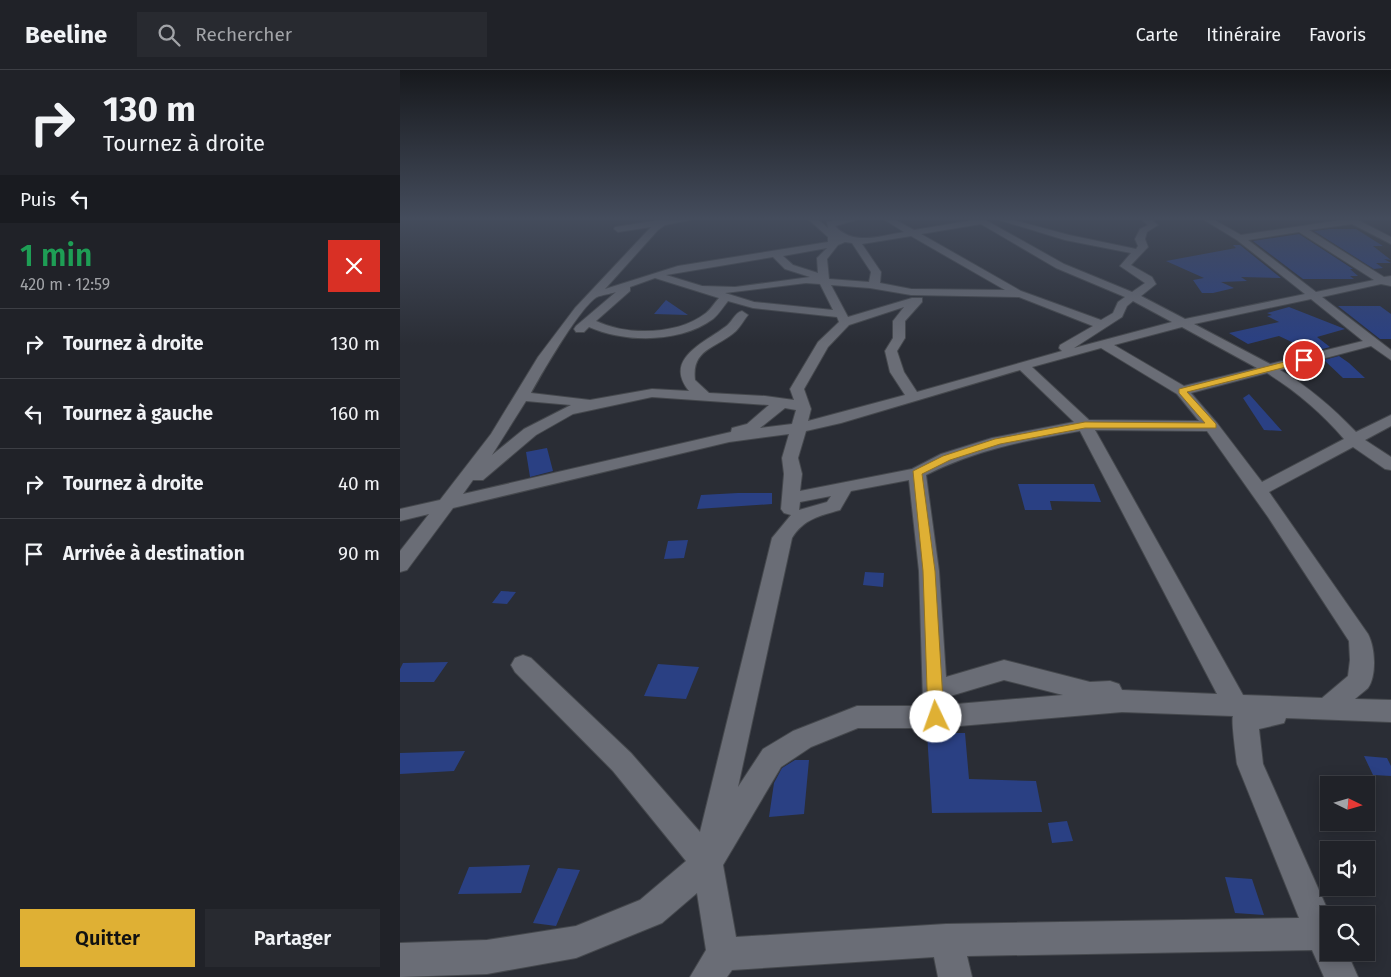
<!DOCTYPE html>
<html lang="fr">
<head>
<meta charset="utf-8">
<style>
	body { margin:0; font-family:"Fira Sans",sans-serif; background:#282a30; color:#f1f3f6; height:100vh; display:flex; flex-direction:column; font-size:19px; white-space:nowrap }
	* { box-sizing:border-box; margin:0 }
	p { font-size:16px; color:#a2a4a8 }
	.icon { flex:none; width:28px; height:28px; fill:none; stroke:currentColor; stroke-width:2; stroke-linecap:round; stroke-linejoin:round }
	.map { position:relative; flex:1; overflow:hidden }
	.sheet { display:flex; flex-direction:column; background:#202228; width:400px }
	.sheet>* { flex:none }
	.hud { background:#202228; color:#f1f3f6; overflow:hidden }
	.needle { width:32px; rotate:95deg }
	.buttons { position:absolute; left:920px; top:706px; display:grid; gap:10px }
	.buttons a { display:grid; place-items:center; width:55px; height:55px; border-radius:0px; background:#202228; box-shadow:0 2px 12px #0003,0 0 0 1px #3d3f45; font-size:25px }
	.pin { position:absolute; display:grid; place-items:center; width:42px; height:42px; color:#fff; margin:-21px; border:2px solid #fff; border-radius:50%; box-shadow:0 1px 5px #0007 }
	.me { position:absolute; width:55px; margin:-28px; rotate:357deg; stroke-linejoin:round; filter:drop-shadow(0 0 4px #0008) }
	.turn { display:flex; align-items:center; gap:18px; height:105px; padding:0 20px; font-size:22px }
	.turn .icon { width:65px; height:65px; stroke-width:2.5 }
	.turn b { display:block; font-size:35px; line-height:42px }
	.then { display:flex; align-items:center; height:48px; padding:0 20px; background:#0003; gap:10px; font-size:19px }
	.round { display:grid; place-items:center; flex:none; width:52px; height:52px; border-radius:0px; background:#282a30 }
	.summary { display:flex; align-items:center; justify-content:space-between; height:85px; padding:0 20px }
	h1 { font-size:30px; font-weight:600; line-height:38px; color:#1e9e55 }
	.action { display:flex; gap:10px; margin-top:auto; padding:10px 20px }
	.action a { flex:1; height:58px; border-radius:0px; background:#dfb034; color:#111; font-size:20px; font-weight:600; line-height:58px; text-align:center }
	.action a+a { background:#282a30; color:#f1f3f6 }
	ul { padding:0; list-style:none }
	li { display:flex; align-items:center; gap:15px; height:70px; padding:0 20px; border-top:1px solid #3d3f45 }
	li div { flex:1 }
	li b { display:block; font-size:19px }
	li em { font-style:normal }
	header { display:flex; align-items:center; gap:30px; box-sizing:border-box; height:70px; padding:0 25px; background:#202228; border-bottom:1px solid #3d3f45 }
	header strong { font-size:24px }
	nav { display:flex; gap:28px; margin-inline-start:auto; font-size:18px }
	.search { width:350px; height:45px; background:#282a30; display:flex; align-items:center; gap:12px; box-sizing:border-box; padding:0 18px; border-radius:0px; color:#a2a4a8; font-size:19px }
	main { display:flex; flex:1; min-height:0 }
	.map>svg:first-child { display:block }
</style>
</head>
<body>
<header>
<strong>Beeline</strong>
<div class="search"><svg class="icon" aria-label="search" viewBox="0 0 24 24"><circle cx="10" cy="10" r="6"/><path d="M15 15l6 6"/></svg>Rechercher</div>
<nav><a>Carte</a><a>Itinéraire</a><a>Favoris</a></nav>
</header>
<main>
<section class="sheet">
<div class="hud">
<div class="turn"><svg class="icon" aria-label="right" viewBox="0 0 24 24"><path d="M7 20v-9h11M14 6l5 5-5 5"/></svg><div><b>130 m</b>Tournez à droite</div></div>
<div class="then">Puis<svg class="icon" aria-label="left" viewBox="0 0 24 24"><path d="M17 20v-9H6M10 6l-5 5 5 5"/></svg></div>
</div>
<div class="summary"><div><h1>1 min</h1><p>420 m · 12:59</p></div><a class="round" style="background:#d93025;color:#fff"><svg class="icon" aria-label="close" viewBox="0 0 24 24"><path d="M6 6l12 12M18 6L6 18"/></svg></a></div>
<ul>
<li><svg class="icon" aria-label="right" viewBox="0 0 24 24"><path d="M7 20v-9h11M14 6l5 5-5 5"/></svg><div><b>Tournez à droite</b></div><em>130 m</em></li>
<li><svg class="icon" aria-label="left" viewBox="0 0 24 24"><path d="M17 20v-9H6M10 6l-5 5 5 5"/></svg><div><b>Tournez à gauche</b></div><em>160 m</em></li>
<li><svg class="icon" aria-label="right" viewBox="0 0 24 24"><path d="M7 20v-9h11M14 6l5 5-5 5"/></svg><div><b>Tournez à droite</b></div><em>40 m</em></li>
<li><svg class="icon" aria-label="arrive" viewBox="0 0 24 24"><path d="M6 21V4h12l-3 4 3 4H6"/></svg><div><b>Arrivée à destination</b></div><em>90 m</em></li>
</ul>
<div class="action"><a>Quitter</a><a>Partager</a></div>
</section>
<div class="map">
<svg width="991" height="907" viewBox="0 0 991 907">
	<rect width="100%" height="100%" fill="#2a2d35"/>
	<!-- building -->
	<path fill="#2a4083" d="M930,159h26l27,17h-10l18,14 -7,-1 7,4h-15l7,5 -9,1 -60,-38z
		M899,164l54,35h-3l8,7h-8l4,3h-51l-50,-38z
		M833,175h7l41,33 -40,-1 6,4 -26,1 13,6 -21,5h-11l-9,-13 11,-2 -38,-17 70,-13z
		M266,230l22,15 -34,-1z
		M938,236h42l11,8v25h-11z
		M889,237l56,22 -28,8 13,10 -15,4 -10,-10 -9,3 -17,-8 -31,8 -19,-11 50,-11 -12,-6 5,-1 -5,-2z
		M939,286l10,7 16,15h-22l-19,-18z
		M849,324l33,37 -18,-1 -21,-32z
		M147,378l6,23 -23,6 -4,-25z
		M618,414h76l7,18 -51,-1 2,9h-27z
		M338,423h34v11l-75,5 4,-14z
		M288,470l-4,18 -20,1 4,-18z
		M465,502l19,1 -1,14 -20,-2z
		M101,521l15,1 -9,12 -15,-1z
		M48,592l-14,20h-34v-13l3,-6z
		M258,594l41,3 -13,32 -42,-3z
		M527,663h38l4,46 67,2 6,31 -110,1z
		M65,681l-11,20 -54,3v-21z
		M964,686l23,2 4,8v10l-18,-1z
		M395,690h14l-5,54 -35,3 5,-34 8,-15z
		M667,751l6,20 -21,2 -4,-20z
		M130,795l-9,28 -63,1 11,-27z
		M158,798l22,2 -24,56 -23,-3z
		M825,807l27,2 12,36 -29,-2z"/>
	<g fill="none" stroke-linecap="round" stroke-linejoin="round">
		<defs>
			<path id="minor" d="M264,148h35l-34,7 -7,5 -53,59 73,-23 150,-24v-5l-21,-19h9l12,10 -1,-6 20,-4h16l-28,8c18,20 45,10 69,6l-22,-14h10l22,12 60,-10 -2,-2h10l82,46 68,28 13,-9 -25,-17 11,-13 -66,-13 -72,-22h13l63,17 67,14 2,-3 -3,-7 5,-10 8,-4 -5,-4 3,-3h10l-3,3 5,4 -11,7 -2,7 3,8 -17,18 21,12 4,7 -15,12 44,23 120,-25 -68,-54 -36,-22h10l30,17 113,-17 37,19v7l-39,-20 -43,6 75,47 7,-1v10l-10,-2 -59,13 69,53v10l-20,-14 -91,24c29,17 53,38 76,62l35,-17v11l-26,14 26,17v13l-6,-1 -32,-22 -84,45 99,142c7,13 9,41 0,54 -4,4 -9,7 -13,11l36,1v22l-105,-4 -2,5 -25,6 4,35 67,151 -1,37h18l11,25h-34l-12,-27 -345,6 5,21h-34l-4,-20 -202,13 -5,7h-37l16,-27 -9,-57 -35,30 -86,35 -89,16 -87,3v-34l87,-3 89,-14 64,-26 46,-39 -73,-90 -98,-99 -4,-7 4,-7 8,-3 8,3 100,95 69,79 72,-294 19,-23 -7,-2 -3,-4 3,-35 -2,-16 7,-24 -60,8 -276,66 -46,62 -7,2v-21l29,-37 -29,7v-12l40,-9 51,-66 47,-77 37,-49 76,-81 -33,5 -4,-3 1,-2 45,-7zM581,154l75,44 69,29 -7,5 -5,11 -12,7 -80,-29 -100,-57zM899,162l75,48 -58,12 -68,-52zM511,166l94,54 -94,-1 -31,-6 1,-11 -19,-28zM445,172l7,1 19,29 -2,10 -40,-3 -2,-20 11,-14zM427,178l-10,10 1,15 -25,-8 -10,-9zM373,187l12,12 25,8 -75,10 -33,-1 -36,-11zM255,208l64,20c-5,5 -8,11 -13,15 -28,22 -79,23 -110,8l34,-30v-4zM406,213l14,1 13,26 -79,-8 -29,-9zM431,215l39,3 41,7 108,2 74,29 -33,19 -1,3 3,3 -145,41 -13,-20 -7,-21 8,-13v-17l17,-19v-4h-10l-64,19zM216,222l-40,34 -2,3 2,3h8l5,-5c36,16 92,16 124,-8 6,-5 10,-12 15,-18l25,7 84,9 2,5 -21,20 -28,47 4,11 -29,-4 -56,-3 -14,-13c-4,-32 23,-32 41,-49 4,-4 8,-11 12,-16l-6,-4c-8,2 -10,12 -17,16 -21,16 -62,32 -36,64l-37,-2 -62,11 -59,-7c11,-20 49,-86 66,-96 5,-2 13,-3 19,-5zM911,229l52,42 -93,23 -76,-40zM733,231l39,21 -98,26 48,-31 5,-11zM504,237l-11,14v17l-8,13 5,21 15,23 -97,26 3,-12 -7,-20 24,-42 21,-22zM782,257l75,41 -73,18 -70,-41zM701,278l76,46 22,27 -110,-1 -57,-53zM620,300l54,52 -82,16 -51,16 -29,15 -112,22 2,-17 -4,-16 8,-27 35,-8zM867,303c30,19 54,39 77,66l-82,43 -45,-59 -26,-30zM252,327l117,8 -22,19 -15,4 -1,4 -268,62 10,-14h10l53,-45 37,-21zM126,331l45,4 -47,24 -32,26zM385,338l11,2 -4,14 -32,4zM695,360l112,1 61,86 81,124 1,19 -2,16 -26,22 -79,-3zM680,361l137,263 -95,-4 -3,-6 -9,-3 -20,1 -86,-22 -58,17 -7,-106 -13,-96c52,-26 98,-34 154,-44zM509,410l10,91 4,130 2,5h-68l-64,25 -30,18 -25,38 54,-249c12,-19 27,-22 48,-28l11,-19zM431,426l-4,6 -28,8 1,-8zM604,610l59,15 -118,10 2,-8zM722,642l111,4c-2,5 3,39 4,48l62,154 -353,6 -210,13 -13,-72 58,-98 30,-20 47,-19h78z"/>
		</defs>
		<!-- minor casing -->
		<use href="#minor" stroke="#45484d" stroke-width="2"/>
		<!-- minor -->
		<use href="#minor" fill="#6a6d76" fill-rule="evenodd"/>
	</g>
	<!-- sky -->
	<linearGradient id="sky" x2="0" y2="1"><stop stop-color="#17191d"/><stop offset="0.54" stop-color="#444c5c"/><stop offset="1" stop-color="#444c5c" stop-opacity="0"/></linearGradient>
	<rect width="991" height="275" fill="url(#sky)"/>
	<!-- route -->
	<path fill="#dfb034" stroke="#917222" d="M904,287l2,1v4l-119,30 29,32v4h-131l-85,16 -50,16 -28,14 13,97 9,146 -3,4 -5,2 -6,-2 -2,-4 -5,-146 -10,-100 30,-15 52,-17 90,-17 120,1 -26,-30v-4z"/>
</svg>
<div class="buttons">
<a><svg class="needle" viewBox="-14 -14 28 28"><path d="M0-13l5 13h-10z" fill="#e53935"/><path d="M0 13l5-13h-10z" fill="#a2a4a8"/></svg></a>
<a><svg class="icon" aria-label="sound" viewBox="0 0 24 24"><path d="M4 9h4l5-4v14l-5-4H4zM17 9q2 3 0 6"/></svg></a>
<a><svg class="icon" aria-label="search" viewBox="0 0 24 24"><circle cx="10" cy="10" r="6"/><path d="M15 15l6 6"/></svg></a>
</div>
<div class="pin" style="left:904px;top:290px;background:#d93025"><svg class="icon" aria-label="arrive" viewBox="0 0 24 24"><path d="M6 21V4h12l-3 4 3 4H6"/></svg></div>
<svg class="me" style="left:536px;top:647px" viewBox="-20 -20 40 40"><circle r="19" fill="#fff"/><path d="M0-13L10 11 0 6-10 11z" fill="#dfb034"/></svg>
</div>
</main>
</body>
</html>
